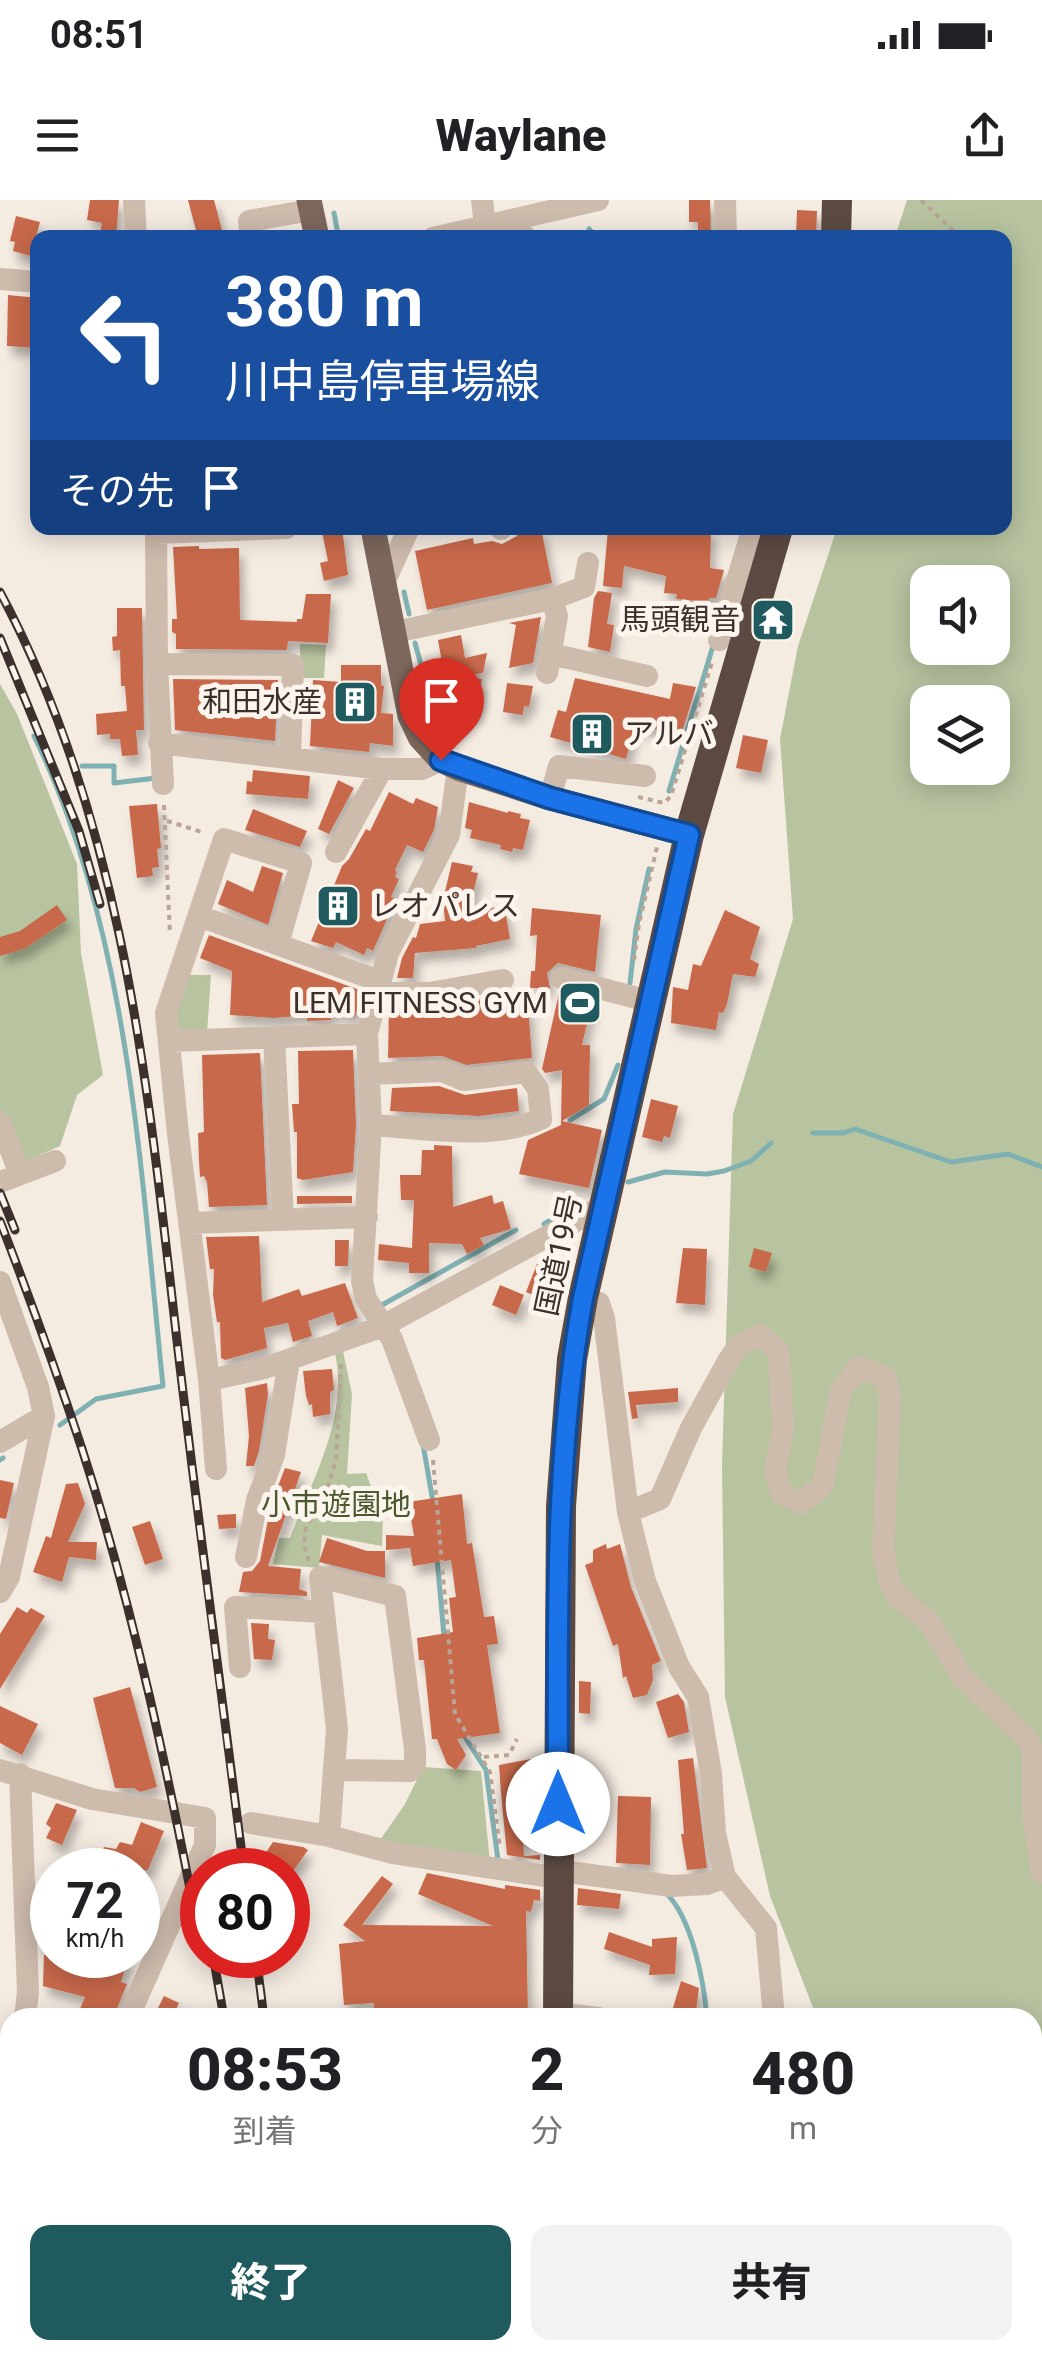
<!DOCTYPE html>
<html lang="ja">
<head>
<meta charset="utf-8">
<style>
	body { margin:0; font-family:Roboto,"Noto Sans JP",sans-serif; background:#f2f2f2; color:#202124; height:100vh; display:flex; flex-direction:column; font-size:38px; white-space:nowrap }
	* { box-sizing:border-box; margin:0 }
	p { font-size:32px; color:#757577 }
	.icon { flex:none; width:55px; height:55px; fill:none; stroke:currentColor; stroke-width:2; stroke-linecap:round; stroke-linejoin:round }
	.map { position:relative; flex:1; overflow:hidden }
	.drawer { position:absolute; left:0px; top:1808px; width:1042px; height:352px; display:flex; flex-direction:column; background:#fff; border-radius:30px 30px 0 0; box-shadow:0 5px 25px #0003 }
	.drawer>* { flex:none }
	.top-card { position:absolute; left:30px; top:30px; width:982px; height:305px; border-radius:20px; box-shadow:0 5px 25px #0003; background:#1a4fa0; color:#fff; overflow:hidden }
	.controls { position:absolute; left:910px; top:365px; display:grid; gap:20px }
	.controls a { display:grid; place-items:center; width:100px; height:100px; border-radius:20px; background:#fff; box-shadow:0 5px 25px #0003; font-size:50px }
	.speed { position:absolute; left:30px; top:1648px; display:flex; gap:20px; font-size:50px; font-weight:700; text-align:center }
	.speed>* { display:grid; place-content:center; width:130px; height:130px; border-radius:50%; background:#fff; box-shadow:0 5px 25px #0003; line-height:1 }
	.speed small { font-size:25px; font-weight:400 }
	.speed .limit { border:15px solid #d22; background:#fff; color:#111 }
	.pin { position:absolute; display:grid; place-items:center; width:85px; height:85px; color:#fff; margin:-102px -42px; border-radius:50% 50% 50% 0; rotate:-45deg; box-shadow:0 0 10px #0007 }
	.pin .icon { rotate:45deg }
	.me { position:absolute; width:110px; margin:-55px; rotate:0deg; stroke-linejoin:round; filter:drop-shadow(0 0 8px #0008) }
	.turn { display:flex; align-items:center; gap:35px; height:210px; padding:0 30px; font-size:45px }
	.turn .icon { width:130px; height:130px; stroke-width:2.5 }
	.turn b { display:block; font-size:70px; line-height:85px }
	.then { display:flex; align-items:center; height:95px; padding:0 30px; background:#0003; gap:20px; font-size:38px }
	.eta { display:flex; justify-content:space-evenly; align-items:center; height:170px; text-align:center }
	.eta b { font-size:60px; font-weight:800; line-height:70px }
	.primary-button { display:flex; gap:20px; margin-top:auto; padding:20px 30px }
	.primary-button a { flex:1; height:115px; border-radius:20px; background:#1f5a5e; color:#fff; font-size:40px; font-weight:800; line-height:115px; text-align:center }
	.primary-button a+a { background:#f2f2f2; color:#202124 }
	.status { display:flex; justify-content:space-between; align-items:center; height:70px; padding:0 50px; background:#fff; direction:ltr }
	.status svg { height:28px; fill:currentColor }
	header { display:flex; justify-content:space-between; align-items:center; height:130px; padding:0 30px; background:#fff; font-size:45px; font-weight:800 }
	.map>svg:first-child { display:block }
</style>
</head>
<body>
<div class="status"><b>08:51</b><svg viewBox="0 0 49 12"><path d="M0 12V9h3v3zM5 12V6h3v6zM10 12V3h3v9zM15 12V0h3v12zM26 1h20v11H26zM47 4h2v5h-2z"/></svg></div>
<header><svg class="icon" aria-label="menu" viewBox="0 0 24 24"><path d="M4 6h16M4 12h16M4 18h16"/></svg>Waylane<svg class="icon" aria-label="share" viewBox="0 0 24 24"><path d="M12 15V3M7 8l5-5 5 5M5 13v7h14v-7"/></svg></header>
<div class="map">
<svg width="1042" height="2159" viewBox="0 0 1042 2159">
	<defs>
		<filter id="shadow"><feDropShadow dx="5" dy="9" stdDeviation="5" flood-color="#0004"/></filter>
	</defs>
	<rect width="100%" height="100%" fill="#f4ebe1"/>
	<!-- green -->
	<path fill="#b8c4a0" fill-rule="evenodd" d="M907,0h135v2159h-155l-1,-9h146v-332h-215l-47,-122 -45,-199 -3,-232 11,-351 60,-195 -13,-180 18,-93 39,-118h168v-290l-110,-1zM928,382h64v66h-64zM928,502h64v66h-64z
		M300,444l26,1 -2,33h-24z
		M0,484l17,30 60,150 4,89 22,122 -26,20 -17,51 -34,15 -26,-44z
		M185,775h26l-4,58h-19l-14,-6z
		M343,1151l9,43 -5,80 19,-1 17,45 -1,28 -60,-11 -3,33 -46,-4 6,-26h11c22,-58 59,-121 45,-185z
		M423,1567l58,4 9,92 -112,-20 27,-39z"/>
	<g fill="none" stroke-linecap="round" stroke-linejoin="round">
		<!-- stream -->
		<path stroke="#7fb0b2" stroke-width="5" d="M334,13l4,21
			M589,29l8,9
			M404,392l5,22
			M415,443l25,90
			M34,536c95,193 107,438 129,650l-67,13 -36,26
			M82,566h32v17l42,-5
			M669,591l44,-145
			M630,783l6,-54 13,-60
			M570,920l34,-21 14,-34
			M813,933h30l12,-4 96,33 57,-8 34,13
			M628,982l37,-10 42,2 17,-3 27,-10 20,-18
			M544,1024l37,-22
			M382,1105l134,-75
			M423,1244l10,58
			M0,1260l3,-2
			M437,1358l7,78
			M463,1534l23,36 12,90
			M666,1693c26,25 38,89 41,125
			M781,2150l1,9"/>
		<!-- canal -->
		<path stroke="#7fb0b2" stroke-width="18" d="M0,1874l10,-32"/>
	</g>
	<!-- building -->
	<path fill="#c8694b" filter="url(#shadow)" d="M90,0h29l-3,38h-17l3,-15 -15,-3z
		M188,0h26l10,38h-26z
		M689,0h21l1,38h-13v-16h-9z
		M797,10l20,1 -1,27h-20z
		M16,16l24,6 -9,34 -18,-5 2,-9 -5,-1z
		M8,95l30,3v50l-31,-2z
		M342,328l6,47 -24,6 -4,-18 8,-2 -6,-29z
		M516,328h25l11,55 -125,27 -12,-59 58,-13 1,6 18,-3 10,3 15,-8z
		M642,328h69l-1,40 14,2 -8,28h-7v4l-33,-3 1,-5 -13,-1 2,-17 -42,-10 -2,22 -19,-2 5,-57 34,3z
		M199,346v3l40,-1 1,72 57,2v-3h5l4,-25h25l-3,49 -40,-2 -1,9 -111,-1v-15l-4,-2v-13h5l-4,-72z
		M598,391l14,2 -5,31 7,1 -4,27 -22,-5 6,-49z
		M117,408h25l2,122h-8l2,25 -16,1 -2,-17h-10v-5l-13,1 -1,-21 31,-3 -2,-25h-4l-1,-36 -7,1 -1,-14 5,-1z
		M541,417l-8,46 -24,5 7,-43 -7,-2z
		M461,435l4,23 22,-5 -4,20 -20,3 19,3 -6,34 -26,-4 6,-32 -11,2 -7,-39z
		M341,465h40v20l3,1 -3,27 12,1v32l-23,-3 -1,9 -59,-6 3,-66 28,2z
		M575,478l95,21 3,-16 23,4 -15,48 -46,-10 -9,34 -76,-22 8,-27 8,2z
		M173,479l105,1 -3,61 -100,-11z
		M507,483l26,3 -4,21 -5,-1 -1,9 -20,-3z
		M743,535l25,5 -7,33 -25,-5z
		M253,570l57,6 -2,23 -62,-5 1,-13 5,1z
		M338,580l16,8 -25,46 -11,-5z
		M389,592l24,12 3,-6 22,9 -4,23 -11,22 -16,-7 -12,25 2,2 -2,5 4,2 -8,18 5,2 -23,52 -6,-3 -3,7 -28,-13 -3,6 -22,-7 31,-75 7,-7 17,-30 4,2z
		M469,602l39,11v-2l13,3 -1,4 10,2 -7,30 -10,-2 -1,4 -12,-3 1,-4 -31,-7 2,-8 -7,-2z
		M157,604l4,44 -4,1 2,18 -7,1 1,8 -16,2 -8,-72z
		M253,609l54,22 -7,16 -55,-17z
		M452,662l21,4 -2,6 7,1 -8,32 35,4 5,30 -34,7v2l-61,5 -2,25h-16l5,-20 11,-21 3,1 4,-14 25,-3 -2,-21z
		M262,666l21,7 -15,52 -50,-21 9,-24 26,12z
		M57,705l10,15 -41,28 -26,8v-19l20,-6z
		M532,708l69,7 -6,57 -37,-9 -11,10 3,15h-20l1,-17h4l2,-36 -7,1z
		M725,710l35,17 -10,32 9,5 -4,13 -22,-3 -6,30 -4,9 -4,-1 -3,18 -45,-7 2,-36 15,3 5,-26 8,2z
		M209,735l153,56 -7,26 -25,-7 1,10 -24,1v-6l-33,3 -44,-3 2,-44 -32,-13z
		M520,791l2,14h6l4,53 -66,7 -24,-9 -54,2 1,-50h42z
		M559,793l33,9 -10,43h8l-1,60 -27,16 40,9 -13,58 -70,-14 9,-34 33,-15 1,-55 -17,3 -3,-4z
		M353,850l3,75 -3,47 -50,8 -6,-2v-46h-3l-2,-28h7l-1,-53z
		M260,853l7,152 -58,2 -2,-25 -3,-6 -4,1 -1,-17 -1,-27 6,-1 -2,-77z
		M439,886l26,9 52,-7 2,23 -40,5 -89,-5 2,-23z
		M651,899l27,7 -8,32 -6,-2 -2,6 -20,-5z
		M434,945l18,1 1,61 39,-12 2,9 9,-3 8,28 -31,9 4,7 -17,9 -5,-10 -33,-1v30h-20v-10l-31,-3 1,-16 33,4 2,-48h-13l-1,-25h21l1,-25h12z
		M297,996h55v7l-55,1z
		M259,1036l3,66 37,-13 3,7 43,-13 13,35 -21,8 -4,-14 -25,9 4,15 -19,6 -5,-19 -24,5 3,20 -42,12 -4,-2 -1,-36h-3l-4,-27 1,-26h-4l-4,-32z
		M335,1040h14l-1,26h-13z
		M683,1048l24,1 -2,56 -29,-2z
		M754,1048l18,5 -6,19 -17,-5z
		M537,1064l22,8 -11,29 -22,-9z
		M500,1085l24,10 -8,20 -24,-10z
		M332,1169l2,21 -4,2v22l-17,3 -1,-13 -3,1 -3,-9 -3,-25z
		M267,1183l1,11 -9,57 -5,15h-8l3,-30 -4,-48z
		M678,1188v14l-42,3 2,13 -6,1 -4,-27z
		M285,1268l16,4 -33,94 33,3 -2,20 8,3v4l-68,-4 4,-20 9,-1 8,-10 11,-57z
		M0,1280l14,3 -8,36 -6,-1z
		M78,1283l7,21 -17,38h29l-1,18 -27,-3 -7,25 -29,-10 13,-36 5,2 15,-54z
		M462,1294l5,50 5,-1 12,74 10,-1 4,28 -11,1 13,88 -43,6 9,16 -10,15 -9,-6 -10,-25h-5l-8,-79h-5l-2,-22 36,-6 -4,-34 7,-1 -5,-37 -38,6 -3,-18 -24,2v-15l28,1 -6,-34z
		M236,1314v14l-17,1 -2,-14z
		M150,1321l13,38 -18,6 -13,-38z
		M327,1338l40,13h18v27l-66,-16z
		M606,1344l1,5 13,-5 11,43 30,74 -9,4 1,15 -6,15 -14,3 -7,-22 -3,2 -5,-34 -5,2 -28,-81 8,-3v-12z
		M17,1407l10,6 4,-5 14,8 -45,73v-55z
		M251,1423l18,1 -1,15 7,1 -3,20 -18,-1z
		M579,1481l12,1 -1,32 -11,-1z
		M130,1487l27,100 -17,5 -6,-4h-19l-22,-90z
		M678,1494l6,8 5,30 -21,6 -12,-36z
		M0,1506l38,18 -16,31 -22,-12z
		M693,1558l14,110 -20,2 -6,-36h3l-6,-74z
		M531,1559l5,39 -10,1 3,30 -7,2 2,25 16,-1v5l-33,-5 -6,-62 -2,-28z
		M618,1596l33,1 -1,68 -34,-2z
		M56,1603l21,7 -15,35 -16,-7 5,-10 -5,-4z
		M141,1622l23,9 -16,39h-66l6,-16 10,4 6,-11 12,2 4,-7 12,3z
		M273,1642l30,5 5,3 -14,20h-24l-11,-7z
		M427,1673l78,16v-4l35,5v11l-6,-1 -3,12 -5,-1 2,107h-154v-15l-30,2 -5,-61 26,-3 -22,-16 39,-49 11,8 -31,41 131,1 -75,-32z
		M578,1688l43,6 -2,15 -42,-4z
		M51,1693h1v56l-11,-3 -1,-24z
		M609,1732l43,15v-8l25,-2 -2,37 -26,1 1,-10 -46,-16z
		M44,1755h85l-8,27 6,2 -14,34h-37l9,-21 -42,-11z
		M681,1781l18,7 -4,30h-25z
		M164,1796l15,7 -7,15h-19z"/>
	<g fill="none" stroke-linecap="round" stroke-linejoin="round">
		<!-- path -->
		<path stroke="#b9a596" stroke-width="4" stroke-dasharray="5 5" stroke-linecap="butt" d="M921,0l40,38
			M1005,74l2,2
			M638,597l26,6 7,-7 42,-137
			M164,605l6,130
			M167,621l38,12
			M634,760l5,-36 18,-77
			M433,1260l22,254 35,58 10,76
			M309,1361l-5,-16 2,-19 19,-30 11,-36 5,-96
			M484,1557l25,-2 8,-16
			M775,2150l2,9"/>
		<!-- minor -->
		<path stroke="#cdbbac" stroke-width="22" d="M134,0l2,38
			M482,0l3,26
			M725,0l1,38
			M251,38l-2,-17 62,-11
			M433,38l165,-38
			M508,38l16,-3v3
			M0,79l38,3
			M156,328l1,136 6,120
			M501,328v1
			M156,333l130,-5
			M384,383l25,-55
			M552,399l32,-12 4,-24
			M395,432l157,-33 5,17 -10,57
			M719,440l34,-112
			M551,454l96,22
			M157,464l136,1 -3,91
			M159,543l223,26h40l19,-9
			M550,598l9,-32 86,10
			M336,652l46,-83
			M199,716l180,65
			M561,778l91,24
			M376,793h53l74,-13
			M274,837l9,183
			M170,841l197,-7
			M370,874l72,-3 22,9 62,-8 12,17 3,30c-49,22 -117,9 -170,6
			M0,922l20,52
			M0,982l55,-21
			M190,1023l177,-6
			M0,1082l38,105 6,29 -35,161 -9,15
			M583,1098l16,5 5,15 24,194 17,69 34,86 19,30 13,77 4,59 10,44 41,51 8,90
			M209,1180l56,-12 116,-41 224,-122
			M429,1240l-37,-101 -26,-40 -4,-18 9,-156 -4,-91 21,-81 61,-118 9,-67
			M0,1242l44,-26
			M216,1269l-7,-89 -31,-246 -12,-121 58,-174 77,24 -23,81
			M628,1312l32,-13 31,-71 37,-67 11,-16 22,-10 18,17 4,78 -8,40 6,23 20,10 22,-18 18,-95 18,-23 27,11 4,18 -7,154 6,30 7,15 33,27 34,56 64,60 6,13v64l9,58
			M246,1357l11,-57 17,-45 15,-95
			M240,1467l-5,-60 88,5
			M0,1570l92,29 113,19v27l-77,173
			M20,1574l8,218 -3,26
			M251,1623l78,13 64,17 153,23 23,-4 102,14 36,-2 18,-7
			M329,1636l8,-107 -17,-152 75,19 20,153v16l-5,6 -76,-1
			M558,1813l40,5
			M0,1897l10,-32
			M1032,1938l10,-5
			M1032,2017l10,-1
			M0,2125l10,8
			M29,2150l9,9
			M832,2150l2,9
			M1028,2150l5,9
			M963,2159l1,-9"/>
		<!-- major -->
		<path stroke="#7d675c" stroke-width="25" d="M309,0l8,38
			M373,328l37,188 10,21 21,23 17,8 92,30 139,37"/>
		<!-- highway -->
		<path stroke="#5c4a42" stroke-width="30" d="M836,38l1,-38
			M558,1818l3,-512 11,-147 11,-61 106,-463 89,-307
			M565,2159v-9"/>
		<defs>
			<path id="rail" d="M0,392c128,240 149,510 180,775 20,168 42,336 64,503
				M0,438l79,193 21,73
				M0,993l15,37
				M0,1021c29,75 57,152 82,228 53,164 88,333 120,502
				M213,1755l11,63
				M256,1755l8,63
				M271,2150l1,9
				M294,2150l1,9"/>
		</defs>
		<!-- rail casing -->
		<use href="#rail" stroke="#3b302b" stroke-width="9"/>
		<!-- rail -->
		<use href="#rail" stroke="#fbf5ee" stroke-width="5" stroke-dasharray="15" stroke-linecap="butt"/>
	</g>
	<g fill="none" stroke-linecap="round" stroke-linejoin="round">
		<defs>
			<path id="route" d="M441,560l109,38 139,37 -106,463c-30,166 -25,338 -25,506"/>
		</defs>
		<!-- route casing -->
		<use href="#route" stroke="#114b97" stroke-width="25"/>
		<!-- route -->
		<use href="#route" stroke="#1a73e8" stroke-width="18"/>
	</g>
	<!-- icons -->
	<defs>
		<symbol id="temple-square" viewBox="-11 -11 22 22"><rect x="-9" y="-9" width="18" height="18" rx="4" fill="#1f5a5e" stroke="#fbf5ee"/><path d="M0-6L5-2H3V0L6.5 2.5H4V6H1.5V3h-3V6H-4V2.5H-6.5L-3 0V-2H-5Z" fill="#fff"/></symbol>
		<symbol id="building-square" viewBox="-11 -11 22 22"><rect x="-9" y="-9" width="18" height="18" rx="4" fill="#1f5a5e" stroke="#fbf5ee"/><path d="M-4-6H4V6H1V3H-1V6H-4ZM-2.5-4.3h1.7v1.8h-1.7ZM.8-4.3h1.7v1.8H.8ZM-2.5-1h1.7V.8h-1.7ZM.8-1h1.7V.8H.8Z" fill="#fff"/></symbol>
		<symbol id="stadium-square" viewBox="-11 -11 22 22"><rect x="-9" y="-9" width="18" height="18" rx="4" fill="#1f5a5e" stroke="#fbf5ee"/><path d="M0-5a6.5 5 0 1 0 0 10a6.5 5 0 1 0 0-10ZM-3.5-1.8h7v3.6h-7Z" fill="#fff"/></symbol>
	</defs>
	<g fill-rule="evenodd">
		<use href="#temple-square" x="748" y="395" width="50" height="50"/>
		<use href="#building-square" x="330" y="477" width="50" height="50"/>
		<use href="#building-square" x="567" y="509" width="50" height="50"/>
		<use href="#building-square" x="313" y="681" width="50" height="50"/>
		<use href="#stadium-square" x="555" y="778" width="50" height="50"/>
	</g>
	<g text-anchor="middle" stroke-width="10" stroke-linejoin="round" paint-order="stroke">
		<!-- poi labels -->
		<g font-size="30" fill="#3b302b" stroke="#fbf5ee" text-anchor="end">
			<text x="740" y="430">馬頭観音</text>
			<text x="322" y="512">和田水産</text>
			<text x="624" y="544" text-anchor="start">アルバ</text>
			<text x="370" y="716" text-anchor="start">レオパレス</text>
			<text x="548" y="813">LEM FITNESS GYM</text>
		</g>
		<!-- street labels -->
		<g font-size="30" fill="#3b302b" stroke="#fbf5ee">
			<text transform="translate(559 1055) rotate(-78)" y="10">国道19号</text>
		</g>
		<!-- park labels -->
		<g font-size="30" fill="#4a5a2e" stroke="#fbf5ee">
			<text x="336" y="1315">小市遊園地</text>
		</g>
	</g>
</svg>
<div class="controls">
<a><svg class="icon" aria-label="sound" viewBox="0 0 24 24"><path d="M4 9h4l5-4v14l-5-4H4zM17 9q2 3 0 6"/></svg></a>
<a><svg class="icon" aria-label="layers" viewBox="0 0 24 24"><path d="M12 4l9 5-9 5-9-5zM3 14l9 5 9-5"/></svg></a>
</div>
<div class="speed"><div>72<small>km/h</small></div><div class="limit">80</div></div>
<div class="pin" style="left:441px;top:560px;background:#d93025"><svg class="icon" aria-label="arrive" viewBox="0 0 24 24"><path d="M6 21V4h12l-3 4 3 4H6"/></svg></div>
<svg class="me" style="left:558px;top:1604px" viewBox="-20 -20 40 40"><circle r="19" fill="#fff"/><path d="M0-13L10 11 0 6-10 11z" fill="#1a73e8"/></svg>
<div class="top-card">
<div class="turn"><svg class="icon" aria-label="left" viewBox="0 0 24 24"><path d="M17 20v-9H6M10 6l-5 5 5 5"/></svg><div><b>380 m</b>川中島停車場線</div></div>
<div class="then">その先<svg class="icon" aria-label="arrive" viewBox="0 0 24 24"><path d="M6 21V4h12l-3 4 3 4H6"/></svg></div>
</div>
<section class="drawer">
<div class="eta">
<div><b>08:53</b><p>到着</p></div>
<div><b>2</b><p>分</p></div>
<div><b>480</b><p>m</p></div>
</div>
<div class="primary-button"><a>終了</a><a>共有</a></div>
</section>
</div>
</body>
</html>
